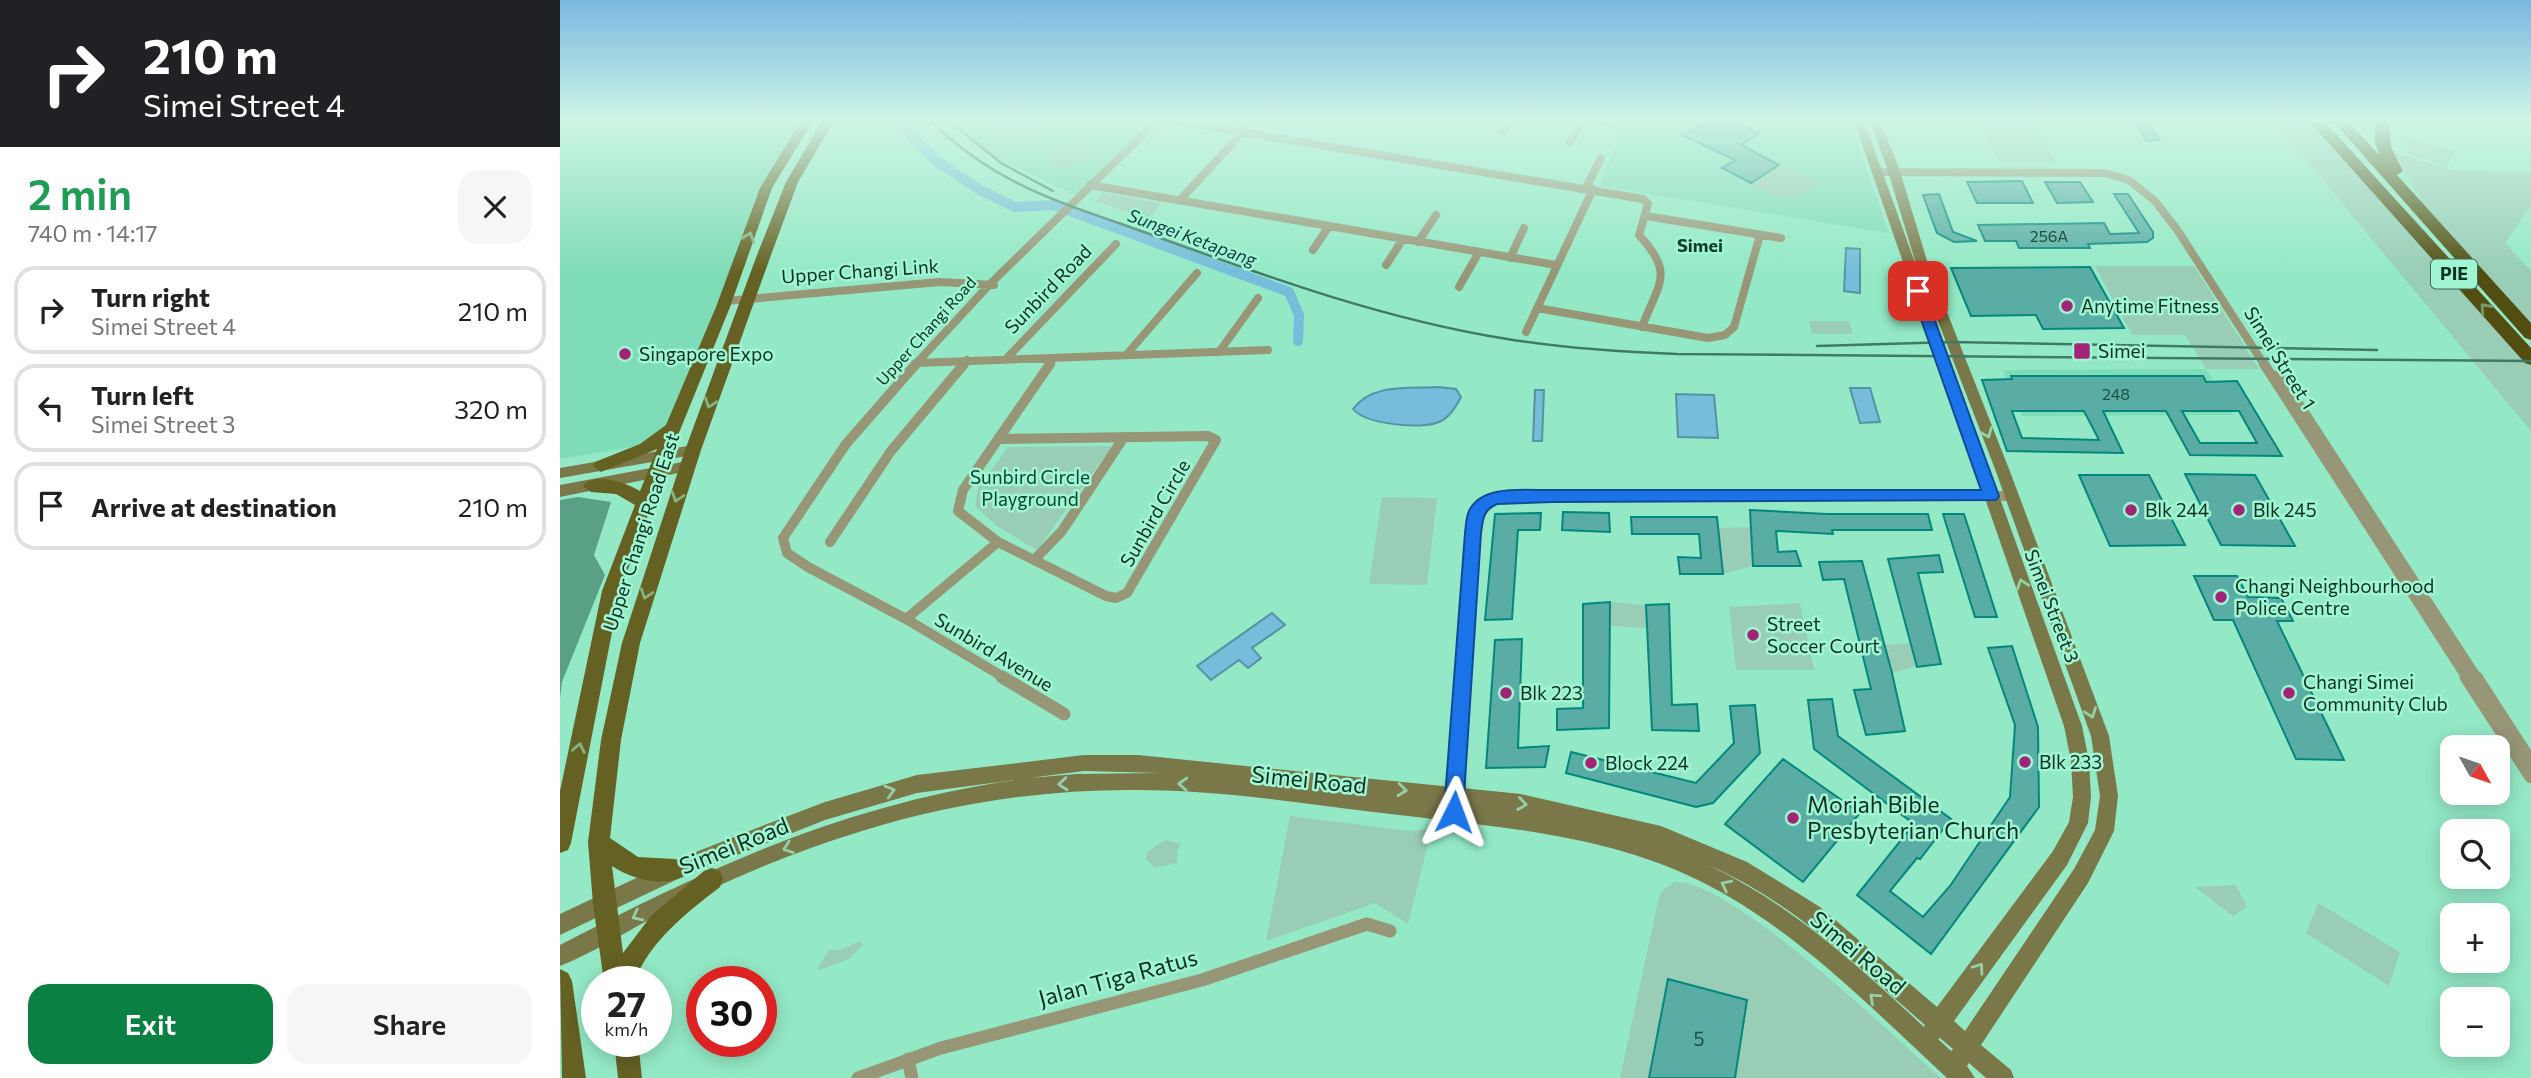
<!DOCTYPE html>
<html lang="en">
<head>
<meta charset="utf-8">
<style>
	body { margin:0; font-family:Commissioner,sans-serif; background:#f6f6f6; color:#222; height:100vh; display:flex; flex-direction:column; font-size:26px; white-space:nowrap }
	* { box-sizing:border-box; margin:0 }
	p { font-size:23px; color:#767676 }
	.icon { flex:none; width:38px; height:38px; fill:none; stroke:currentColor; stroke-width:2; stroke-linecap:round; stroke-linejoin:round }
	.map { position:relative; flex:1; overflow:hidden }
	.side { display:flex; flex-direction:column; background:#fff; width:560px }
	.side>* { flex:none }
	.top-card { background:#202124; color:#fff; overflow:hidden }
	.needle { width:46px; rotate:130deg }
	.buttons { position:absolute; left:1880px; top:735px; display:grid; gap:14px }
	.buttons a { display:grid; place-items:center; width:70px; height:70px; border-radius:14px; background:#fff; box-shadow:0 4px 18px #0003; font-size:35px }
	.speed { position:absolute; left:21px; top:966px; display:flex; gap:14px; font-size:35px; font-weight:700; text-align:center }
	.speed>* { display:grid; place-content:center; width:91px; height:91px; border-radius:50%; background:#fff; box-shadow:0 4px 18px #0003; line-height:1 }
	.speed small { font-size:18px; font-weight:400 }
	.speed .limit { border:10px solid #d22; background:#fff; color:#111 }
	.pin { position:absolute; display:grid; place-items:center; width:60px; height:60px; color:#fff; margin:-30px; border-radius:14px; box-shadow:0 4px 10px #0006 }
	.me { position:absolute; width:77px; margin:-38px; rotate:3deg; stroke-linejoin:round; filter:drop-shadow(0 0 5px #0008) }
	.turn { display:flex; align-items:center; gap:24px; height:147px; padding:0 28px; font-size:32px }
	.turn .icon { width:91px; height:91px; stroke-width:2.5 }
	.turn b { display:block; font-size:49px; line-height:60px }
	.round { display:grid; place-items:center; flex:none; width:74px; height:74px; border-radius:21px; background:#f6f6f6 }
	.headline { display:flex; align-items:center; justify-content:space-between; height:119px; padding:0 28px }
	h1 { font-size:42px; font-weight:600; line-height:52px; color:#1e9e55 }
	.action { display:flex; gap:14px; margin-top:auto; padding:14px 28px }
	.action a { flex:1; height:80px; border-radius:21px; background:#0b8043; color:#fff; font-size:28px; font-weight:600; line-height:80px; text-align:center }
	.action a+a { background:#f6f6f6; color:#222 }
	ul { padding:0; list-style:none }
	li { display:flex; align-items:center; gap:21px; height:88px; margin:0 14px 10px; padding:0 14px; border:4px solid #e0e0e0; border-radius:21px }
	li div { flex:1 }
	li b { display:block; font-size:26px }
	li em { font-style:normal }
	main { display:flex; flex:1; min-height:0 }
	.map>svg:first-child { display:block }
</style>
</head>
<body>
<main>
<section class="side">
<div class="top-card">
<div class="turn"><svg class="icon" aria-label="right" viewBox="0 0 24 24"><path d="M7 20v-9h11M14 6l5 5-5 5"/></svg><div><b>210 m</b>Simei Street 4</div></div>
</div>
<div class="headline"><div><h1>2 min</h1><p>740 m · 14:17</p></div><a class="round"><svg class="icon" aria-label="close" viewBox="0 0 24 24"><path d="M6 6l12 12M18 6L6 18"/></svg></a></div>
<ul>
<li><svg class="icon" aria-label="right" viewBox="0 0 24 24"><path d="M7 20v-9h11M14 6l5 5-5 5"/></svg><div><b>Turn right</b><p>Simei Street 4</p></div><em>210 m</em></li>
<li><svg class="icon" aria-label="left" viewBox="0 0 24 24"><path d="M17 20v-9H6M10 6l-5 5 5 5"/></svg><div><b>Turn left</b><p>Simei Street 3</p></div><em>320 m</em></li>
<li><svg class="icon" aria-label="arrive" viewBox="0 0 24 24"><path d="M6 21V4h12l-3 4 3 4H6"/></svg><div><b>Arrive at destination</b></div><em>210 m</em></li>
</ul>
<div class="action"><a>Exit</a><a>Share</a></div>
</section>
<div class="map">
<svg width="1971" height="1078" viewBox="0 0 1971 1078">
	<rect width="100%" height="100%" fill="#93e9c5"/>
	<!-- built -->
	<path fill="#7edcb6" d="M0,121h251l-27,40 -15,34 -85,224 -41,26 -83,14z
		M394,121h199l-75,75 -85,-39z
		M1067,121h223l39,112 -290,-47z
		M1646,369l27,46 -211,1 -19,-46z"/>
	<!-- green -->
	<path fill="#99cdb6" d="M450,121h28l7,8 -44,14 -12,-16z
		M1418,121h55l23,41h-56z
		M1714,121h35l15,9 207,232v69z
		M526,138l14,18 -43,13 -13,-18z
		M1849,138l22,7 -2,6 4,-7 22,7 -8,15 -40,-13 5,-7 -7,-3z
		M1835,153l62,18 74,1v37l-4,2 -22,32 26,28v53l-102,-109z
		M1223,165l38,18c-28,21 -40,18 -70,2z
		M543,193l59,10 -14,16 -52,-18z
		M1535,266h99l65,103h-53l-21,-34h-53z
		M1249,321h40l4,13h-41z
		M552,446l-75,104 -40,-24 -22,-20 3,-18 30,-41z
		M822,497l55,1 -10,87 -58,-1z
		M1192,527l1,39 -30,8 -5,-46z
		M1050,602l36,3 1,23 -36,-2z
		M1240,603l14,67h-78l-7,-63z
		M1350,643l7,23 -25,7 -8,-28z
		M730,816l120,15 22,-3 -24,96 -33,-21 -109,38z
		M605,840l16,4 -4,7v12l-22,5 -9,-9 1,-7z
		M1115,882c57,-2 218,154 266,196h-321l38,-177 4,-10z
		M1676,885l11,22 -14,9 -38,-29z
		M1758,903l82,49 -11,34 -83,-53z
		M300,941l3,4 -14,14 -29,11 -2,-2 11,-18h11z"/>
	<!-- forest -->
	<path fill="#5aa084" d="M18,497l33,5 -17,53 11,20 -43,107 -2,16v-198z"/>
	<!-- water -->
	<path fill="#75bdda" stroke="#5593a3" stroke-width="2" d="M1286,248l14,1v44l-16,-2z
		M878,387l18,2 5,8c-5,10 -12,21 -22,25 -18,8 -74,2 -86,-13 19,-26 55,-20 85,-22z
		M1290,388h20l10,34 -20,1z
		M975,390h9l-2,51h-9z
		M1116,394l38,1 4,43 -40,-1z
		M712,613l13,12 -33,23 9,10 -13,10 -9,-8 -28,20 -14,-14z"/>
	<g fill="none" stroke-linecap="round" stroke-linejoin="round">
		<!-- canal -->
		<path stroke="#75bdda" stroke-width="10" d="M335,121l43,41 42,28 35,17 39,-2 235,87 10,23 -1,26"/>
	</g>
	<!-- building -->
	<path fill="#59ada4" stroke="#04877d" stroke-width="2" fill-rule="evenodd" d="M1150,121h24l26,12 -19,12 38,20 -28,18 -29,-15 13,-8 -53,-25z
		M1574,121h13l13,19 -13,1z
		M1462,181l11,22h-56l-10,-21z
		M1485,182h35l13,20 -36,1z
		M1379,194l14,38 24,9 -23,1 -17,-9 -14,-38z
		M1554,194h14l25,38v6l-6,4 -59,2 2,4h-71l-3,-7h-31l-7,-16 126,-2 6,11 29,-1z
		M1530,267l34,61 -81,1 -7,-14 -65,1 -20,-48z
		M1451,376h192l3,6 31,-1 45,75 -92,-1 -24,-44h-63l20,42 -116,-2 -25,-71 30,-1zM1452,411h72l15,29 -77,-2zM1622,411h57l18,32h-57z
		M1625,474l70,1 40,71 -74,-1z
		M1519,475h70l36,70 -75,1z
		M1190,510l77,4h101l4,16h-100l1,4 -57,-3 2,21 18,-1 5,15h-48z
		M1003,512l46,1 1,19 -48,-2z
		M981,513l-1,17h-22l-6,89 -27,1 10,-106z
		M1383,514h21l33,103h-22z
		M1071,517h86l6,57h-43l-2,-17 23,1 -2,-24h-67z
		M1379,555l4,17 -25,1 23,91 -24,3 -29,-108z
		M1302,561l30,112 13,58 -39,4 -12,-45 17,-1 -27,-110 -21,1 -4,-18z
		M1634,576h43l11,21 33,1 12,23h-16l67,139 -48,-1 -63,-139h-19z
		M1050,602l-1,126 -52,2v-21l26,-1v-104z
		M1109,604l3,101 25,-1 2,27 -47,-1 -6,-125z
		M962,639l-4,109 31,-2 -4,21 -59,1 9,-128z
		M1452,646l26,81 1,80 -108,147 -74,-59 57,-71 -100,-75 -6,-49 24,-1 6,37 113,83 -31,40 -3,-1 -27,33 33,26 27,-31 60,-89 5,-72 -27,-77z
		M1195,705l5,48 -47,50 -17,4 -130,-34 5,-21 125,31 38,-40 -4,-37z
		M1223,759l77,54 -57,69 -78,-58z
		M1108,979l79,21 -12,78h-86z"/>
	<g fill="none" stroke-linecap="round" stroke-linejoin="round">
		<!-- street-far2 -->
		<path stroke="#979677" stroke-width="8" d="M616,121l467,78 5,5 -9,31c36,39 20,47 3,92
			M1040,121l15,2
			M942,132l7,-11
			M1010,142l13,-21
			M1316,172l228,1 25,7 26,21 23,30 87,135
			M530,185l466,80
			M1026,188l15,-30
			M621,199l72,-78
			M1086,216l135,22
			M858,242l18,-27
			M753,250l16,-24
			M950,258l14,-30
			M826,265l17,-26
			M899,287l20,-35
			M166,301l214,-19 54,3
			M977,308l171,30 17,-3 9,-8 26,-92
			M966,332l67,-143
			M659,352l39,-54
			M567,354l70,-81
			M446,359l110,-115
			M357,363l351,-13
			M354,366l76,-82 167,-163
			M402,366l5,-6
			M488,366l5,-7"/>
		<!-- street-far1 -->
		<path stroke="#979677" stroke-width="10" d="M356,364l-70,80 -63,94 4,15 21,14 98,52 99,59
			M1704,364l203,314
			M1719,374l198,304
			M440,439l208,-3 8,4 -89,153 -11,5 -10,-2 -108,-54 -40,-31 5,-21 87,-126
			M270,542l61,-91 73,-87
			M474,560l28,-29 62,-94
			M346,619l92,-77
			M903,678l11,-154c8,-21 21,-27 43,-29l493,1"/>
		<!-- street -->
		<path stroke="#979677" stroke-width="13" d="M442,677l62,37
			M1906,677l65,100
			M1916,677l55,85
			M894,799l9,-122
			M348,1059l4,19
			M298,1078l83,-30 261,-68 165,-56 23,7"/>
		<!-- secondary -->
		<path fill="#7a7748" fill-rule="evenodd" d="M1294,121h10l218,605 7,35 2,36 -3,26 -21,42 -113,156 11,10 109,-162 21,-39 5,-34 -9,-60 -96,-267 -79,-205 -29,-96 -17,-47h10l19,47 29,96 81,205 100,267 9,60 -4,35 -26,52 -107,162 30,25 3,8h-28l-17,-15 -2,3 8,12h-28c-77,-71 -151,-149 -247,-197 -91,-45 -192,-53 -292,-65 -93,-10 -185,-27 -278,-26 -91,0 -181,14 -268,41 -70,21 -137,50 -202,83 -33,17 -65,38 -100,52v-21c152,-79 282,-139 454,-165l-97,13 -92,27 -143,57 -122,58v-21l108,-51 94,-37 63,-24 92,-27 167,-20h54l383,39 140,32 86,36 73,45 117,100 116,-156 16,-29 4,-25 -2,-36 -7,-35zM524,771l76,2 -84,1 -47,4zM1148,865c84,36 149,101 217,160l-1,2c-67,-62 -133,-123 -216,-162zM1380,1038l13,11 -2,2 -13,-12z
			M133,445l5,1 2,4 -2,4 -138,24v-10z
			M128,461l5,1 2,4 -2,4 -133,27v-12z"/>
		<!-- primary -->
		<path fill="#656123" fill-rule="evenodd" d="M241,121h12l-41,67 -42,119 -60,148 -50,136 -49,252 -3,7 -8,3v-62l42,-200 33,-86 -19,-11 -25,-2 -8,-6c11,-15 43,-3 57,5l17,-42 -56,23 -8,-6 2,-4 45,-18 26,-19 50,-118 44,-119z
			M262,121h12l-36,61 -27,73 -70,195 -61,193 -19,97 -11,98 28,19 37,2 8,4 3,7 -3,7c-24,10 -51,2 -71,-11l11,87 28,-37 53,-45 8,-3 8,3 3,8 -3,8c-34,26 -70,54 -86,95h-30l-11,-78 -5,-62 13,-102 21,-97 63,-193 72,-195 29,-73z
			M0,969l8,4 4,8 14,97h-24z
			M54,1041h24l4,37h-24z"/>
		<!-- highway -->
		<path fill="#524e12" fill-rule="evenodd" d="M1749,121h15l207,227v17l-6,-2z
			M1773,121h15l31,34 -4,-14v-20h14l2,26 12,24 -6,4 134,148v17l-6,-2z"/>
		<!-- rail -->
		<path stroke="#417a64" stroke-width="2.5" d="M371,121c69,68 137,83 224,115 115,42 232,84 352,103 56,9 113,13 170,15l854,7
			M389,121l52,42 52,28
			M1257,346l135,-4 425,8"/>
	</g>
	<!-- one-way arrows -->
	<defs><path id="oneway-chevron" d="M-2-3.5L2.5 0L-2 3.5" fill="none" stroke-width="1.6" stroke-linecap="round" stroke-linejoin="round" transform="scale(1.75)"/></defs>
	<g stroke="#85b383">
		<use href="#oneway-chevron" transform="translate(189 237) rotate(-70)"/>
		<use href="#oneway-chevron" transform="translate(150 403) rotate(110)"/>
		<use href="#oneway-chevron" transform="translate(117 497) rotate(108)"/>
		<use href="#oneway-chevron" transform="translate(86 594) rotate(108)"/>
		<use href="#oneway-chevron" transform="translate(19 748) rotate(-79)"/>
	</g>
	<use stroke="#759a68" href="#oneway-chevron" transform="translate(1925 308) rotate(-132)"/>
	<g stroke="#95d0a9">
		<use href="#oneway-chevron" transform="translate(1427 433) rotate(68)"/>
		<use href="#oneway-chevron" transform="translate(1462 584) rotate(-109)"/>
		<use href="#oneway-chevron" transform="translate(1531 713) rotate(70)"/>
		<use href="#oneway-chevron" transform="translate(503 784) rotate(175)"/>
		<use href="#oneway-chevron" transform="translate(623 784) rotate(-177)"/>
		<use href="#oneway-chevron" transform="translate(842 790) rotate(6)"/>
		<use href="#oneway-chevron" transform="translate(330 791) rotate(-16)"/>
		<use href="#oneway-chevron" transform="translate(962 804) rotate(8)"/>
		<use href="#oneway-chevron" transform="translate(228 848) rotate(160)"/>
		<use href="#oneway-chevron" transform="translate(1166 885) rotate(-153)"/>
		<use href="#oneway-chevron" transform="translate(77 916) rotate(153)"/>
		<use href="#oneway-chevron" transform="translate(1419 968) rotate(-54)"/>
		<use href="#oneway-chevron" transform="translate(1314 998) rotate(-138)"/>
	</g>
	<!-- sky -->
	<linearGradient id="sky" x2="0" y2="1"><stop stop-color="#7ab8e2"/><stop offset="0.44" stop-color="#cef5e5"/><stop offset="1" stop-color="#cef5e5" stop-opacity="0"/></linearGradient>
	<rect width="1971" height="272" fill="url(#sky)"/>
	<!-- route -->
	<path fill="#1a73e8" stroke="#114b97" stroke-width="2" d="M1358,287l6,4 75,205 -3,4 -443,2 -56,2c-14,6 -14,15 -16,29l-18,279 -2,7 -7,2 -7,-2 -3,-7 21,-279c1,-7 1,-16 4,-22 13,-28 60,-20 84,-21h428l-70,-199z"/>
	<!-- markers -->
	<g fill="#a22477" stroke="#a0f6d2" stroke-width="2.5">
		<circle cx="1507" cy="306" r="7"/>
		<rect x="1513" y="342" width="18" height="18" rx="3.5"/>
		<circle cx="65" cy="354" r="7"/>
		<circle cx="1571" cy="510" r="7"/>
		<circle cx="1679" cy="510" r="7"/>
		<circle cx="1661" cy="597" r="7"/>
		<circle cx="1193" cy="635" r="7"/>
		<circle cx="946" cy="693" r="7"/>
		<circle cx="1729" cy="693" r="7"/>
		<circle cx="1465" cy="762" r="7"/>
		<circle cx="1031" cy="763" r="7"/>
		<circle cx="1233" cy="818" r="7"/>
	</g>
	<g text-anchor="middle" stroke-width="5" stroke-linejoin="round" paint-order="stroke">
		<!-- number labels -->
		<g font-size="16" fill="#1e4f43">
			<text x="1489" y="242">256A</text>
			<text x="1556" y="400">248</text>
		</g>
		<!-- far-street labels -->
		<g font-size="16" fill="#0b3023" stroke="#a0f6d2">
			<text transform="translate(366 331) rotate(-48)" y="6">Upper Changi Road</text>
		</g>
		<!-- far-water labels -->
		<g font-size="18" font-style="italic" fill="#163845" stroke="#a0f6d2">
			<text transform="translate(632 238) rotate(20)" y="6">Sungei Ketapang</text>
		</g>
		<!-- far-neighbourhood labels -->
		<g font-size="18" font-weight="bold" fill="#0e3d2d" stroke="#a0f6d2">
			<text x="1140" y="252">Simei</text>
		</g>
		<!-- shield labels -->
		<rect fill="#a0f6d2" stroke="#386b58" stroke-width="2" x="1871" y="259.5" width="46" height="29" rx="5"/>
		<g font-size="18" font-weight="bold" fill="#0b3023">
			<text x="1894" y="280">PIE</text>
		</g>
		<!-- street labels -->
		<g font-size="19" fill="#0b3023" stroke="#a0f6d2">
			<text transform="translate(300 271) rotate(-4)" y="7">Upper Changi Link</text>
			<text transform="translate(488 289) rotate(-46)" y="7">Sunbird Road</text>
			<text transform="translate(1720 358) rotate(58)" y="7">Simei Street 1</text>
			<text transform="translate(595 513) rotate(-60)" y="7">Sunbird Circle</text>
			<text transform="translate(81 532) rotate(-72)" y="7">Upper Changi Road East</text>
			<text transform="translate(1492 606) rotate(69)" y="7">Simei Street 3</text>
			<text transform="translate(434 652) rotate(31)" y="7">Sunbird Avenue</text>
		</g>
		<!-- poi labels -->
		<g font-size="19" fill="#0b3023" stroke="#a0f6d2" text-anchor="start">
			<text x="1521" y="313">Anytime Fitness</text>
			<text x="1538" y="358">Simei</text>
			<text x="79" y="361">Singapore Expo</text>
			<text x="1585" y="517">Blk 244</text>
			<text x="1693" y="517">Blk 245</text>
			<text x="1675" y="593">Changi Neighbourhood<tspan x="1675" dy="22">Police Centre</tspan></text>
			<text x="1207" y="631">Street<tspan x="1207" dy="22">Soccer Court</tspan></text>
			<text x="1743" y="689">Changi Simei<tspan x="1743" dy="22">Community Club</tspan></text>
			<text x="960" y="700">Blk 223</text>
			<text x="1479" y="769">Blk 233</text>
			<text x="1045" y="770">Block 224</text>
		</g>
		<!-- park labels -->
		<g font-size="19" fill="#084532" stroke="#a0f6d2">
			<text x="470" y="484">Sunbird Circle<tspan x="470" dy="22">Playground</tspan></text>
		</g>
		<!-- near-number labels -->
		<g font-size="19" fill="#1e4f43">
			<text x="1139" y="1046">5</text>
		</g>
		<!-- near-street labels -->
		<g font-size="23" fill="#0b3023" stroke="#a0f6d2">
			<text transform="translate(749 780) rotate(6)" y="8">Simei Road</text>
			<text transform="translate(174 846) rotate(-22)" y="8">Simei Road</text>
			<text transform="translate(1298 953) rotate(40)" y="8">Simei Road</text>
			<text transform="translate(558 978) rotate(-15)" y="8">Jalan Tiga Ratus</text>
		</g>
		<!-- near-poi labels -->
		<g font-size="23" fill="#0b3023" stroke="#a0f6d2" text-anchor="start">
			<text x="1247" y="813">Moriah Bible<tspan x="1247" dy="26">Presbyterian Church</tspan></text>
		</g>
	</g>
</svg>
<div class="buttons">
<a><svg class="needle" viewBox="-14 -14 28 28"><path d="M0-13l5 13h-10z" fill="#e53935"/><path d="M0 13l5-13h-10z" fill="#767676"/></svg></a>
<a><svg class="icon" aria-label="search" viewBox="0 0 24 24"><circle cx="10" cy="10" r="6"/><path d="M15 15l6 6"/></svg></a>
<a>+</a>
<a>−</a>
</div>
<div class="speed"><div>27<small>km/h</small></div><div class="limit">30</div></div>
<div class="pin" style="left:1358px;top:291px;background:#d93025"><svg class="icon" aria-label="arrive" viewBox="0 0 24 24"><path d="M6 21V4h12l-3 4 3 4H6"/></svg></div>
<svg class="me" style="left:894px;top:812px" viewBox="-20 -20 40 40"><path d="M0-17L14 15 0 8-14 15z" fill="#1a73e8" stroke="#fff" stroke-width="4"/></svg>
</div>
</main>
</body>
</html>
